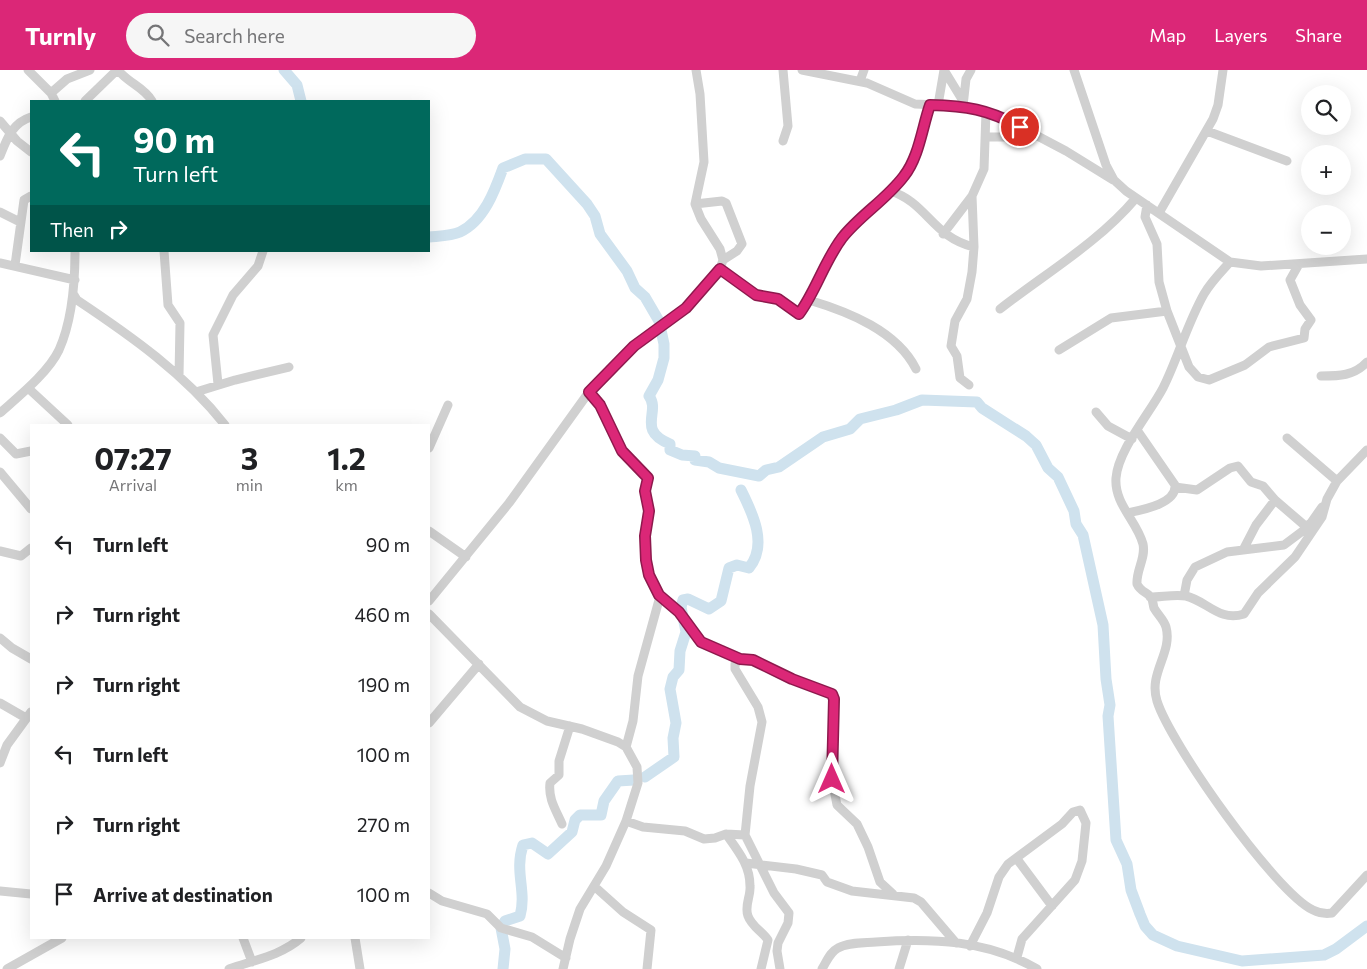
<!DOCTYPE html>
<html lang="en">
<head>
<meta charset="utf-8">
<style>
	body { margin:0; font-family:Commissioner,sans-serif; background:#f6f6f6; color:#202124; height:100vh; display:flex; flex-direction:column; font-size:19px; white-space:nowrap }
	* { box-sizing:border-box; margin:0 }
	p { font-size:16px; color:#757577 }
	.icon { flex:none; width:28px; height:28px; fill:none; stroke:currentColor; stroke-width:2; stroke-linecap:round; stroke-linejoin:round }
	.map { position:relative; flex:1; overflow:hidden }
	.drawer { position:absolute; left:30px; top:354px; width:400px; height:515px; display:flex; flex-direction:column; background:#fff; border-radius:0px; box-shadow:0 5px 20px #0002 }
	.drawer>* { flex:none }
	.guide { position:absolute; left:30px; top:30px; width:400px; height:152px; border-radius:0px; box-shadow:0 5px 20px #0002; background:#00695c; color:#fff; overflow:hidden }
	.controls { position:absolute; left:1301px; top:15px; display:grid; gap:10px }
	.controls a { display:grid; place-items:center; width:50px; height:50px; border-radius:50%; background:#fff; box-shadow:0 5px 20px #0002; font-size:25px }
	.pin { position:absolute; display:grid; place-items:center; width:42px; height:42px; color:#fff; margin:-21px; border:2px solid #fff; border-radius:50%; box-shadow:0 1px 5px #0007 }
	.me { position:absolute; width:55px; margin:-28px; rotate:0deg; stroke-linejoin:round; filter:drop-shadow(0 0 4px #0008) }
	.turn { display:flex; align-items:center; gap:18px; height:105px; padding:0 20px; font-size:22px }
	.turn .icon { width:65px; height:65px; stroke-width:2.5 }
	.turn b { display:block; font-size:35px; line-height:42px }
	.then { display:flex; align-items:center; height:48px; padding:0 20px; background:#0003; gap:10px; font-size:19px }
	.eta { display:flex; justify-content:space-evenly; align-items:center; height:85px; text-align:center }
	.eta b { font-size:30px; font-weight:700; line-height:35px }
	ul { padding:0; list-style:none }
	li { display:flex; align-items:center; gap:15px; height:70px; padding:0 20px }
	li div { flex:1 }
	li b { display:block; font-size:19px }
	li em { font-style:normal }
	header { display:flex; align-items:center; gap:30px; box-sizing:border-box; height:70px; padding:0 25px; background:#db2777; color:#fff }
	header strong { font-size:24px }
	nav { display:flex; gap:28px; margin-inline-start:auto; font-size:18px }
	.search { width:350px; height:45px; background:#f6f6f6; display:flex; align-items:center; gap:12px; box-sizing:border-box; padding:0 18px; border-radius:28px; color:#757577; font-size:19px }
	.map>svg:first-child { display:block }
</style>
</head>
<body>
<header>
<strong>Turnly</strong>
<div class="search"><svg class="icon" aria-label="search" viewBox="0 0 24 24"><circle cx="10" cy="10" r="6"/><path d="M15 15l6 6"/></svg>Search here</div>
<nav><a>Map</a><a>Layers</a><a>Share</a></nav>
</header>
<div class="map">
<svg width="1367" height="899" viewBox="0 0 1367 899">
	<rect width="100%" height="100%" fill="#fff"/>
	<g fill="none" stroke-linecap="round" stroke-linejoin="round">
		<!-- river -->
		<path stroke="#cfe2ee" stroke-width="11" d="M284,0l13,15 4,16
			M429,167c9,-1 22,-1 31,-5 24,-11 35,-42 43,-64l22,-9h21l41,45 8,12 5,18 27,37 8,17 10,9 14,24 5,23v14l-6,22 -9,16c12,16 -13,34 21,48v6l12,5 13,1v4l14,2 10,6 40,8 7,-6 13,-3 44,-30 27,-8 10,-10 36,-9 26,-10 55,2 5,6 44,28 10,9 12,23 10,9 16,34 2,13 7,11 20,90 3,54 4,26 -2,11 8,124 11,24 4,26 9,24 5,12 8,9 24,11 65,15 82,-6 12,-6 31,-23
			M645,707l29,-20 -1,-19 3,-15 -6,-34 3,-12 6,-7 1,-19 6,-19 -5,-25 2,-7 5,-1 21,10 12,-8 8,-33 8,-3 12,3c19,-23 4,-54 -8,-78
			M503,899l2,-20 -4,-21 4,-7 15,-5c7,-25 -6,-44 3,-71l9,-2 16,11 24,-22 3,-12 5,-5h21l3,-14 14,-20 16,-1"/>
		<!-- minor -->
		<path stroke="#d0d0d0" stroke-width="9" d="M28,0l23,23 4,8
			M118,0c10,13 26,17 34,31
			M783,0l5,56 -5,15
			M802,0l65,13 48,21 48,2 23,6 23,9 57,30 47,29
			M944,0l19,31
			M1074,0l32,95 8,15 12,11 104,71 31,4 106,-7
			M860,11l4,-11
			M51,23l16,-14 23,-9
			M85,31l32,-31
			M938,35l6,-35
			M963,36l3,-27 5,-9
			M0,51l17,20 14,11
			M1207,61l80,30
			M986,67h19l16,-10
			M0,86c7,-17 12,-33 31,-39
			M890,121c37,11 42,46 84,56
			M695,134l27,-3 4,2 16,41 -5,7 -14,9
			M1147,135l-2,12 12,27 2,38 8,29 22,56 9,10 11,3 36,-15 24,-18 35,-9 1,-9 6,-9 -11,-15 -10,-25 9,-16
			M0,142l20,10
			M1159,143l54,-94 5,-14 5,-35
			M943,164l29,-38
			M164,181l4,54 12,18 -1,53
			M1230,192c-9,10 -19,20 -26,32 -17,30 -26,64 -41,94 -13,25 -45,62 -47,90 -2,26 21,43 27,66 3,14 -7,26 -6,40 3,7 9,8 14,13 2,3 2,8 3,11 4,7 10,12 12,19 7,26 -18,46 -9,74 13,42 118,191 156,209 6,3 13,4 19,3l35,-38
			M0,193l75,17
			M15,195l9,-65 7,-4
			M720,199l36,26 22,4 21,15c17,-23 25,-52 43,-76 18,-23 44,-38 62,-62 14,-19 18,-48 26,-71
			M74,225l3,5c54,36 108,74 148,125
			M809,230c40,12 88,31 107,69
			M1000,239c46,-36 98,-66 136,-111
			M1059,280l52,-32 56,-7
			M1321,306c18,0 33,0 46,-14
			M218,314l-5,-49 20,-40 25,-29 5,-15
			M969,315l-9,-7 -3,-22 -6,-10 4,-25 12,-22 5,-27 2,-25 -2,-51 12,-27 2,-57
			M28,318l40,37
			M196,322l39,-12 54,-13
			M589,322l11,13 22,46 26,27 -3,13 4,20 -4,25 2,24 2,15 10,20v5l-21,76 -5,45 -7,26
			M1096,342l12,14 24,13
			M0,343c19,-17 48,-40 59,-63 13,-29 16,-67 16,-99
			M0,368l16,16 15,-3
			M1287,368l50,43
			M429,378l19,-43
			M0,402l31,37
			M1175,417l22,3 33,-22 8,-2 13,16 12,4 12,14 28,24 10,4
			M1127,443c14,-3 50,-9 48,-28l-38,-55
			M429,461l37,26
			M1243,480l13,-25 19,-25
			M0,481l21,5 10,-8
			M659,525l20,16 22,31 39,17 13,1 39,19 40,15 1,5 -1,80 5,26 20,19 11,23 12,35 13,12
			M1184,526l3,-16 8,-13 32,-15 57,-7 24,-18 14,-20
			M1150,527c12,0 25,-3 36,-1 21,5 33,26 58,18l14,-21 37,-36 27,-40 5,-18 10,-18 30,-31
			M429,531l80,-98 80,-111 44,-46 53,-39 34,-38 3,-9 -3,-11 -19,-30 -6,-15 9,-42 -4,-68 -4,-24
			M429,544l91,93 27,14 35,8 36,13 8,5 11,20 1,16 -12,38 -20,45 -26,43 -10,30 -7,30
			M0,568l12,10 19,11
			M740,589l-5,5v5l23,38 4,15 -12,64 -5,49 29,58 15,20 -1,10 -10,20 -1,8 3,18
			M0,633l26,15
			M429,653l50,-59
			M0,693l7,-18 24,-33
			M626,751l17,6 42,4 19,8 11,-1 11,-4 19,1
			M562,754c-6,-14 -14,-25 -12,-41l9,-8v-14l11,-35
			M726,764c12,17 24,31 24,52 1,10 -6,20 -2,30 4,11 14,15 20,24l-7,29
			M1017,789l35,47
			M746,793l50,6 26,6 5,7 25,9 62,7 7,4 35,41
			M594,816l29,26 28,18 -4,39
			M0,821l31,3
			M429,823l13,8 45,13 14,14 31,9 34,21
			M243,868l9,24
			M355,868l5,31
			M970,876l17,-33 12,-36 9,-13 54,-40 11,-12 7,-2 6,13 -4,38 -7,19 -53,59 -5,18
			M7,899l55,-31
			M229,899c25,-9 51,-13 72,-31
			M822,899c5,-8 8,-17 16,-21 11,-6 26,-5 38,-6 57,-4 111,-2 161,27
			M899,899l9,-29"/>
	</g>
	<g fill="none" stroke-linecap="round" stroke-linejoin="round">
		<defs>
			<path id="route" d="M832,709l2,-80 -2,-5 -40,-15 -39,-19 -13,-1 -39,-17 -22,-30 -20,-17 -10,-20 -3,-15 -1,-24 4,-25 -4,-20 3,-13 -26,-27 -22,-46 -11,-13 45,-46 52,-38 34,-39 36,26 22,4 21,15c17,-23 25,-52 43,-76 18,-23 44,-38 62,-62 15,-19 18,-48 26,-71 36,1 58,4 90,22"/>
		</defs>
		<!-- route casing -->
		<use href="#route" stroke="#8e194d" stroke-width="12"/>
		<!-- route -->
		<use href="#route" stroke="#db2777" stroke-width="9"/>
	</g>
</svg>
<div class="controls">
<a><svg class="icon" aria-label="search" viewBox="0 0 24 24"><circle cx="10" cy="10" r="6"/><path d="M15 15l6 6"/></svg></a>
<a>+</a>
<a>−</a>
</div>
<div class="pin" style="left:1020px;top:57px;background:#d93025"><svg class="icon" aria-label="arrive" viewBox="0 0 24 24"><path d="M6 21V4h12l-3 4 3 4H6"/></svg></div>
<svg class="me" style="left:832px;top:709px" viewBox="-20 -20 40 40"><path d="M0-17L14 15 0 8-14 15z" fill="#db2777" stroke="#fff" stroke-width="4"/></svg>
<div class="guide">
<div class="turn"><svg class="icon" aria-label="left" viewBox="0 0 24 24"><path d="M17 20v-9H6M10 6l-5 5 5 5"/></svg><div><b>90 m</b>Turn left</div></div>
<div class="then">Then<svg class="icon" aria-label="right" viewBox="0 0 24 24"><path d="M7 20v-9h11M14 6l5 5-5 5"/></svg></div>
</div>
<section class="drawer">
<div class="eta">
<div><b>07:27</b><p>Arrival</p></div>
<div><b>3</b><p>min</p></div>
<div><b>1.2</b><p>km</p></div>
</div>
<ul>
<li><svg class="icon" aria-label="left" viewBox="0 0 24 24"><path d="M17 20v-9H6M10 6l-5 5 5 5"/></svg><div><b>Turn left</b></div><em>90 m</em></li>
<li><svg class="icon" aria-label="right" viewBox="0 0 24 24"><path d="M7 20v-9h11M14 6l5 5-5 5"/></svg><div><b>Turn right</b></div><em>460 m</em></li>
<li><svg class="icon" aria-label="right" viewBox="0 0 24 24"><path d="M7 20v-9h11M14 6l5 5-5 5"/></svg><div><b>Turn right</b></div><em>190 m</em></li>
<li><svg class="icon" aria-label="left" viewBox="0 0 24 24"><path d="M17 20v-9H6M10 6l-5 5 5 5"/></svg><div><b>Turn left</b></div><em>100 m</em></li>
<li><svg class="icon" aria-label="right" viewBox="0 0 24 24"><path d="M7 20v-9h11M14 6l5 5-5 5"/></svg><div><b>Turn right</b></div><em>270 m</em></li>
<li><svg class="icon" aria-label="arrive" viewBox="0 0 24 24"><path d="M6 21V4h12l-3 4 3 4H6"/></svg><div><b>Arrive at destination</b></div><em>100 m</em></li>
</ul>
</section>
</div>
</body>
</html>
